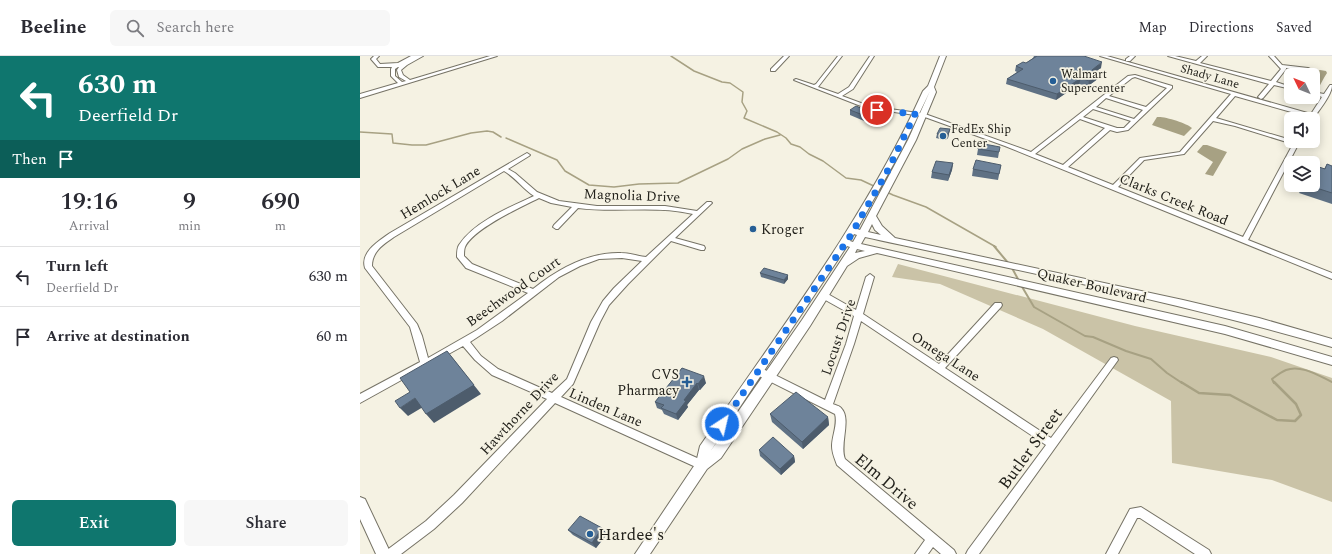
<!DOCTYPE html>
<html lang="en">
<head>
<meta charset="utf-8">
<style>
	body { margin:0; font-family:Spectral,serif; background:#f7f7f7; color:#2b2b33; height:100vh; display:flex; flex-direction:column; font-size:15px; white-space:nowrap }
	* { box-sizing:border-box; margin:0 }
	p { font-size:13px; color:#7c7c81 }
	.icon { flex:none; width:22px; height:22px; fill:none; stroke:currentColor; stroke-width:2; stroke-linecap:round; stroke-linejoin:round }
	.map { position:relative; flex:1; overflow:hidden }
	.sheet { display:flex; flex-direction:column; background:#fff; width:360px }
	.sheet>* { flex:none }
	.guide { background:#0f766e; color:#fff; overflow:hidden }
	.needle { width:26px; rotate:313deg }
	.tools { position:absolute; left:924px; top:12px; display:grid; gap:8px }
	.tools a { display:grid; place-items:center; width:36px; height:36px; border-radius:6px; background:#fff; box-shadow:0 2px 10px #0003; font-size:20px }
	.pin { position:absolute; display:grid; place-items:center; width:34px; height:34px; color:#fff; margin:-17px; border:2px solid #fff; border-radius:50%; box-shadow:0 1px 4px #0007 }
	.me { position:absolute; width:44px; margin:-22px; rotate:35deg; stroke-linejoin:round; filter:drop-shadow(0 0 3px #0008) }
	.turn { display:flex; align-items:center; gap:14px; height:84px; padding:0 12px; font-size:18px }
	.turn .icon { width:52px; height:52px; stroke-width:2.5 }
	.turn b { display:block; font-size:28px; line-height:34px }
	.then { display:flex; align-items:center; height:38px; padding:0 12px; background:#0003; gap:8px; font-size:15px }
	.eta { display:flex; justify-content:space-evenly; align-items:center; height:68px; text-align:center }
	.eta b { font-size:24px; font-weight:600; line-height:28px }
	.action { display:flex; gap:8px; margin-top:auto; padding:8px 12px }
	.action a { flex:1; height:46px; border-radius:6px; background:#0f766e; color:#fff; font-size:16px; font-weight:600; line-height:46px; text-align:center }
	.action a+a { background:#f7f7f7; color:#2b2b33 }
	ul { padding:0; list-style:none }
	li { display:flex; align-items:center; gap:12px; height:60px; padding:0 12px; border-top:1px solid #e1e1e2 }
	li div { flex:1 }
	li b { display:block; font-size:15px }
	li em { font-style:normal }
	header { display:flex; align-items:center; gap:24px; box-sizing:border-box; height:56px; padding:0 20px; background:#fff; border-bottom:1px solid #e1e1e2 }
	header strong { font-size:19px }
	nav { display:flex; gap:22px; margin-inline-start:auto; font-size:14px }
	.search { width:280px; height:36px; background:#f7f7f7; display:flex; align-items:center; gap:10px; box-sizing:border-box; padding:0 14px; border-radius:6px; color:#7c7c81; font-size:15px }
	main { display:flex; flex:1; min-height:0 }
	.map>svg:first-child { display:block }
</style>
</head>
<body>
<header>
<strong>Beeline</strong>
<div class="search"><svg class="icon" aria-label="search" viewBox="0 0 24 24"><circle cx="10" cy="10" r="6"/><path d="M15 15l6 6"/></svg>Search here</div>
<nav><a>Map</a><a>Directions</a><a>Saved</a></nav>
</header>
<main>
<section class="sheet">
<div class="guide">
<div class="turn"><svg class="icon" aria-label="left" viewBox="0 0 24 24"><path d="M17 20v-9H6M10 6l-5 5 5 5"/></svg><div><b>630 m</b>Deerfield Dr</div></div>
<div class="then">Then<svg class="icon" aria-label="arrive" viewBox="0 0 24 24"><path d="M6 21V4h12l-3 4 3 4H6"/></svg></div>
</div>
<div class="eta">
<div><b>19:16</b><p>Arrival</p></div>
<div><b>9</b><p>min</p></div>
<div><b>690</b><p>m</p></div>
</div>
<ul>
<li><svg class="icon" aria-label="left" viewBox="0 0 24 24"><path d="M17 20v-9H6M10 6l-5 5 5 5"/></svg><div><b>Turn left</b><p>Deerfield Dr</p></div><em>630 m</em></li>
<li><svg class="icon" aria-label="arrive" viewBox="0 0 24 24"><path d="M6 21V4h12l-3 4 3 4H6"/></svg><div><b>Arrive at destination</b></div><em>60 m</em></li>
</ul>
<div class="action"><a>Exit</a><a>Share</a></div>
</section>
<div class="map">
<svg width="972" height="498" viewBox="0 0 972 498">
	<rect width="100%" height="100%" fill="#f5f2e3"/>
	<!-- green -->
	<path fill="#cac3a7" d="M538,208l237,62 136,31 61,21v124l-60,-22 -100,-17 -1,-62 -128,-72 -103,-45 -48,-7z"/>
	<!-- water -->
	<path fill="#a7a183" d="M960,14l6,1 1,2c-4,6 -6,11 -10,17h-4v-15h-7l-10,-4 18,2z
		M797,61c7,-1 30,6 35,11l-8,8 -32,-11z
		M843,89h4l20,7 -14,24 -8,-2 8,-12 -16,-10z"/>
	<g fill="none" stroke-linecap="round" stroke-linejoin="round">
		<!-- stream-far2 -->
		<path stroke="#a7a183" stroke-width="1.5" d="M311,0l23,15 28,11 8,1 13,9 -1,10 5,9 -3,7 33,14 9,6 5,6 9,3 9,7 14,7 23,17 15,2 32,15 33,12 70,40
			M0,76l32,2 1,9 19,2h14l45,-12 16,-2 6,1 8,5
			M146,82l51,22 8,11 24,14 25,2 25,-3 39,-1 50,-24 14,-10 23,-10 15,-4"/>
		<!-- stream-far1 -->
		<path stroke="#a7a183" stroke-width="2" d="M634,190l15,18
			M652,212l7,13
			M661,229l13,22 51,29 8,1 33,14 25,8 16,14 15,10
			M914,327l-2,-4c4,-3 9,-7 14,-9 15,-6 33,6 46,12"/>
		<!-- stream -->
		<path stroke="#a7a183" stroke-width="2.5" d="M821,326l18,11 31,2 47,25 18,1 6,-6 -5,-11 -22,-22"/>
		<defs>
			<path id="minor" d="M14,0h5l-3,3 4,5 18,-1 13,-7h12l-16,9 -6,5 2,5 7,5 80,-24h7l-137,42v-4l38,-11 -7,-7v-7l1,-2h-14l-7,-8zM38,11h1l-2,3 2,7 7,4 -4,1 -7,-6v-7z
				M424,0h5l-14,15h-4v-2z
				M478,0h4l-24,31 20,7 11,-7 21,-31h4l-21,33 -11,7 27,10 56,8 106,38 97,-76 7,-1 37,11v2l-44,42 -11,2 -7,-2 -42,37 45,18 27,-27 40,-6 51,-58 -131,-38h7l204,58 11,-17 -9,-3v-2l11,2 6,-9h2c0,10 -13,25 -19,34h-6l2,-2 -74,-21 -19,22 75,22v1h9l-52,99 84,33v6l-327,-133 -83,-30 -56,-8 -72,-28 2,-1 18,6 2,-1zM775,21l32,11 -21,19 -37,-11 23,-18zM746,42l37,12 -9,9 -38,-12zM733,53l38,12 -7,7h-7l-34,-11zM720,63l25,9 -42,37 -28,-11zM853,65l22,5 58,18 -50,93 -125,-50 26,-27 40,-6z
				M770,0h5l-5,5h-4v-2z
				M808,0h7l21,5 6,-5h5l-7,7 71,18 10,-12 -12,-13h5l8,9 26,3 2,1 -2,1 -22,-2v1l-10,13 15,5v2l-17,-4 -11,13 -2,1 -3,-2 11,-13z
				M167,97l3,2 -1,1 -21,13 7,4 22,19 22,9 38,5h68l32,5 10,-9h4l1,1 -37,35 29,8 1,2 -1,2h-3l-30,-9 -43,43 -19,21 -9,17 -27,62 -12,13 145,65 1,3 -1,3 -4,2 -4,-2 -143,-65 -93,100 -28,26 -33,25h-16l2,-4 39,-29 28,-26 93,-96 -55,-24 -17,-15 -12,-14 -103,57v-9l60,-32 -10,-35 -45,-59c-5,-16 14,-27 25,-35zM144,115c12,7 19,18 30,25 -24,11 -60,26 -75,49 -2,3 -2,8 -2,12l9,11 62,25 -51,37 -49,28 -6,-22 -5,-12 -45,-58c0,-15 12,-22 22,-29zM179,142l12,5 21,4 -18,18 -1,2 3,2h2l20,-21c39,5 77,-3 115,6l-47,43c-8,-1 -17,-4 -25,-4 -33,-1 -63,16 -88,36l-61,-25 -8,-8c0,-2 0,-7 1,-9 8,-18 56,-40 74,-49zM262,202l20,3 -28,27 -11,13 -12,21 -24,57 -15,14 -54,-24 -17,-13 -11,-14 32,-21 57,-44 21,-11 19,-7z
				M510,218l4,3 -11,37 76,50 56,-61h6l1,2 -1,2 -56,61 106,70 60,-80 3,-1 3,1 1,2 -139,194h-13l2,-4 78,-105 -185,-124 -7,23 -21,60c2,1 7,2 8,4 11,11 -2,36 4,51l109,91 2,4h-15l-8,-7 -5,7h-13l10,-14 -88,-75c-2,-6 -5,-12 -5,-19 0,-10 6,-22 3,-32l-80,-40 -1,-3 1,-3 3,-1 3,1 64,32 21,-56 8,-28 -34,-19 -1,-2 4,-3 3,1 30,17 10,-33z
				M781,451l68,43 2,4h-16l-55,-36h-3l-19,36h-12l24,-45z"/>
			<path id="major" d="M580,0h6l-12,31 2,5 -20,48 -40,76 6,10 13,12 288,62 76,18 73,21v8c-154,-45 -311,-76 -467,-110l-4,7 364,82 107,31v8l-107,-31 -348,-81 -18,5 -12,8 -37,60 -89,132 -14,11 -57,85h-15l61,-91 4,-17c79,-115 165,-227 223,-355l5,-5zM570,35l-22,49 -48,90 -3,-1 45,-80zM512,168l3,6 6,5 -13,-3zM494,178l3,1 -4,7 -3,-1zM487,190l3,1 -48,73 -92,132zM497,193l8,2 -10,2z
				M0,441l5,2 26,55h-15l-16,-35z"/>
		</defs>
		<!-- minor casing -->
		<use href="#minor" stroke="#767366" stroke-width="2"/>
		<!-- major casing -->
		<use href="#major" stroke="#767366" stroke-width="2"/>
		<!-- minor -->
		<use href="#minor" fill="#fff" fill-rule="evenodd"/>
		<!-- major -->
		<use href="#major" fill="#fff" fill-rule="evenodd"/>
	</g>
	<!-- wall -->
	<path fill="#5f7184" d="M674,0h50l17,12 -5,3 5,1 -2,6 -11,8 -9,-2 -23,16 -50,-16 1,-5 10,-7 -2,-1 1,-5 10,-3 7,-5z
		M490,54l32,7v6l-6,3 -26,-11z
		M590,73l-2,9 -3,2 -9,-2 1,-4z
		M619,87l20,9 -1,6 -21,-3z
		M593,107l-1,7 -4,11 -17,-3 1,-6z
		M967,108l5,2v38l-33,-11 5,-8h9v-15l3,-4 8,3z
		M641,109l-3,15 -26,-4 1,-7z
		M400,217l28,2v4l-4,5 -23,-7z
		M322,312l24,15 -6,7h-1l-12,15 1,2 -10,13 -14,-6 -2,-4 -5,-2 -2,-6z
		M410,358l58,3 1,8 -26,24 -31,-27z
		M399,394l35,6 1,6 -14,13 -21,-19z
		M242,472l5,6 -11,14 -23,-13 -5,-5z"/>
	<!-- shaded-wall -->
	<path fill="#4d5c6c" d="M742,6l-1,6 -11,7 2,-5z
		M741,16l-2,6 -11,8 1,-5z
		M721,22l-2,6 -23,16 1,-6z
		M522,61v6l-6,3v-6z
		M590,73l-2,9 -3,2v-5z
		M593,107l-1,7 -4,11 1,-6z
		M428,219v4l-4,5v-4z
		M87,295l34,43 -47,29 -8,-9z
		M344,320l2,7 -6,7 -2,-6z
		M337,327l2,7 -12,15 1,2 -10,13 -2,-6 8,-14z
		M55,342l8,9 -15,9 -8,-8z
		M468,361l1,8 -26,24 -1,-7z
		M434,400l1,6 -14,13 -1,-6z
		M242,472l5,6 -11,14 -4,-5z"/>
	<!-- building -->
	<path fill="#6e839a" stroke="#4d5c6c" d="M677,0h47l18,6 -10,8 9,2 -12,9 -8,-3 -24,16 -50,-15 16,-10 -7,-3 7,-4 3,1z
		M496,50l26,11 -6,3 -26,-10z
		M580,72l10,1 -2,5 -3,1 -8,-1z
		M619,87l21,4 -1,5 -21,-3z
		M616,104l25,5 -2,9 -26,-5z
		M576,105l17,2 -4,12 -17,-3z
		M967,108l5,2v27l-25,-8h6v-14l3,-5 9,3z
		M404,212l24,7 -4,5 -24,-7z
		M87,295l27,34 -48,29 -11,-16 -15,10 -5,-7 15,-9 -10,-14z
		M322,312l22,8 -6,8 -1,-1 -13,17 2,1 -10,13 -15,-6 3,-3 -9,-3z
		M436,336l32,25 -26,25 -32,-28z
		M413,381l21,19 -14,13 -21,-19z
		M220,460l22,12 -10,15 -24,-13z"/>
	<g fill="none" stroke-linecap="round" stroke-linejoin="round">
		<!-- route -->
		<path stroke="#1a73e8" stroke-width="7" stroke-dasharray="0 12.6" d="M362,368l127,-186 38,-66 28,-58 -38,-4"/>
	</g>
	<!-- markers -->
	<g fill="#255e95" stroke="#f5f2e3" stroke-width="1.5">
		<circle cx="693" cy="25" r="4"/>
		<circle cx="583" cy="80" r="4"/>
		<circle cx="393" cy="173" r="4"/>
		<path d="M325 320h4v4h4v4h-4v4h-4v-4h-4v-4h4z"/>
		<circle cx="230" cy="478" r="4"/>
	</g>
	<g text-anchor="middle" stroke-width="3.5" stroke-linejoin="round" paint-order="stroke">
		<!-- far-poi labels -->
		<g font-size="12" fill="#22211b" stroke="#f5f2e3" text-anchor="start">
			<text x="701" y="22">Walmart<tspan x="701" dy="14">Supercenter</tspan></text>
			<text x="591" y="77">FedEx Ship<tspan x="591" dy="14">Center</tspan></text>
		</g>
		<!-- far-street labels -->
		<g font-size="12" fill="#22211b" stroke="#f5f2e3">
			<text transform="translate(850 20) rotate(16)" y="4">Shady Lane</text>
		</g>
		<!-- street labels -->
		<g font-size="14" fill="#22211b" stroke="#f5f2e3">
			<text transform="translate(80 136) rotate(-31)" y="5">Hemlock Lane</text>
			<text transform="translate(272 139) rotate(2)" y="5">Magnolia Drive</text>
			<text transform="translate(814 143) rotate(22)" y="5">Clarks Creek Road</text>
			<text transform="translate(732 229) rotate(13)" y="5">Quaker Boulevard</text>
			<text transform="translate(153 235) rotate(-35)" y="5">Beechwood Court</text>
			<text transform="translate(478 281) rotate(-71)" y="5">Locust Drive</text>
			<text transform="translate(586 300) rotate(33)" y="5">Omega Lane</text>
			<text transform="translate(246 351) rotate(23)" y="5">Linden Lane</text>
			<text transform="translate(159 357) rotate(-47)" y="5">Hawthorne Drive</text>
		</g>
		<!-- poi labels -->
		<g font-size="14" fill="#22211b" stroke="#f5f2e3" text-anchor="start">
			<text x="401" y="178">Kroger</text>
			<text x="319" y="323" text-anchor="end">CVS<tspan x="319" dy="16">Pharmacy</tspan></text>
		</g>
		<!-- near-street labels -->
		<g font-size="17" fill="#22211b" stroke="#f5f2e3">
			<text transform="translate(670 392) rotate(-54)" y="6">Butler Street</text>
			<text transform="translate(527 425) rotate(40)" y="6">Elm Drive</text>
		</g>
		<!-- near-poi labels -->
		<g font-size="17" fill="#22211b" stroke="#f5f2e3" text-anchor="start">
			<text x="238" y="484">Hardee's</text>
		</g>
	</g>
</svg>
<div class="tools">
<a><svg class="needle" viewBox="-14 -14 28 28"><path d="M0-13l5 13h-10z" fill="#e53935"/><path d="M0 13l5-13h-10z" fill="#7c7c81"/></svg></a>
<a><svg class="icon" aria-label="sound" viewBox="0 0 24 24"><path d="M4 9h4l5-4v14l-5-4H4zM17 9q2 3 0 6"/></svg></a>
<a><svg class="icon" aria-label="layers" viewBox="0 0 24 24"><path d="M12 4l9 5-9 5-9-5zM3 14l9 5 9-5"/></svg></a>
</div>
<div class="pin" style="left:517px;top:54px;background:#d93025"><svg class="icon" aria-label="arrive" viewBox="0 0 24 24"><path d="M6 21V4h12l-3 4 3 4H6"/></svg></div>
<svg class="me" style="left:362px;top:368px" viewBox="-20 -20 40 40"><circle r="17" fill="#1a73e8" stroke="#fff" stroke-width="3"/><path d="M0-11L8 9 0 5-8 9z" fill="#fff"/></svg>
</div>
</main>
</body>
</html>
